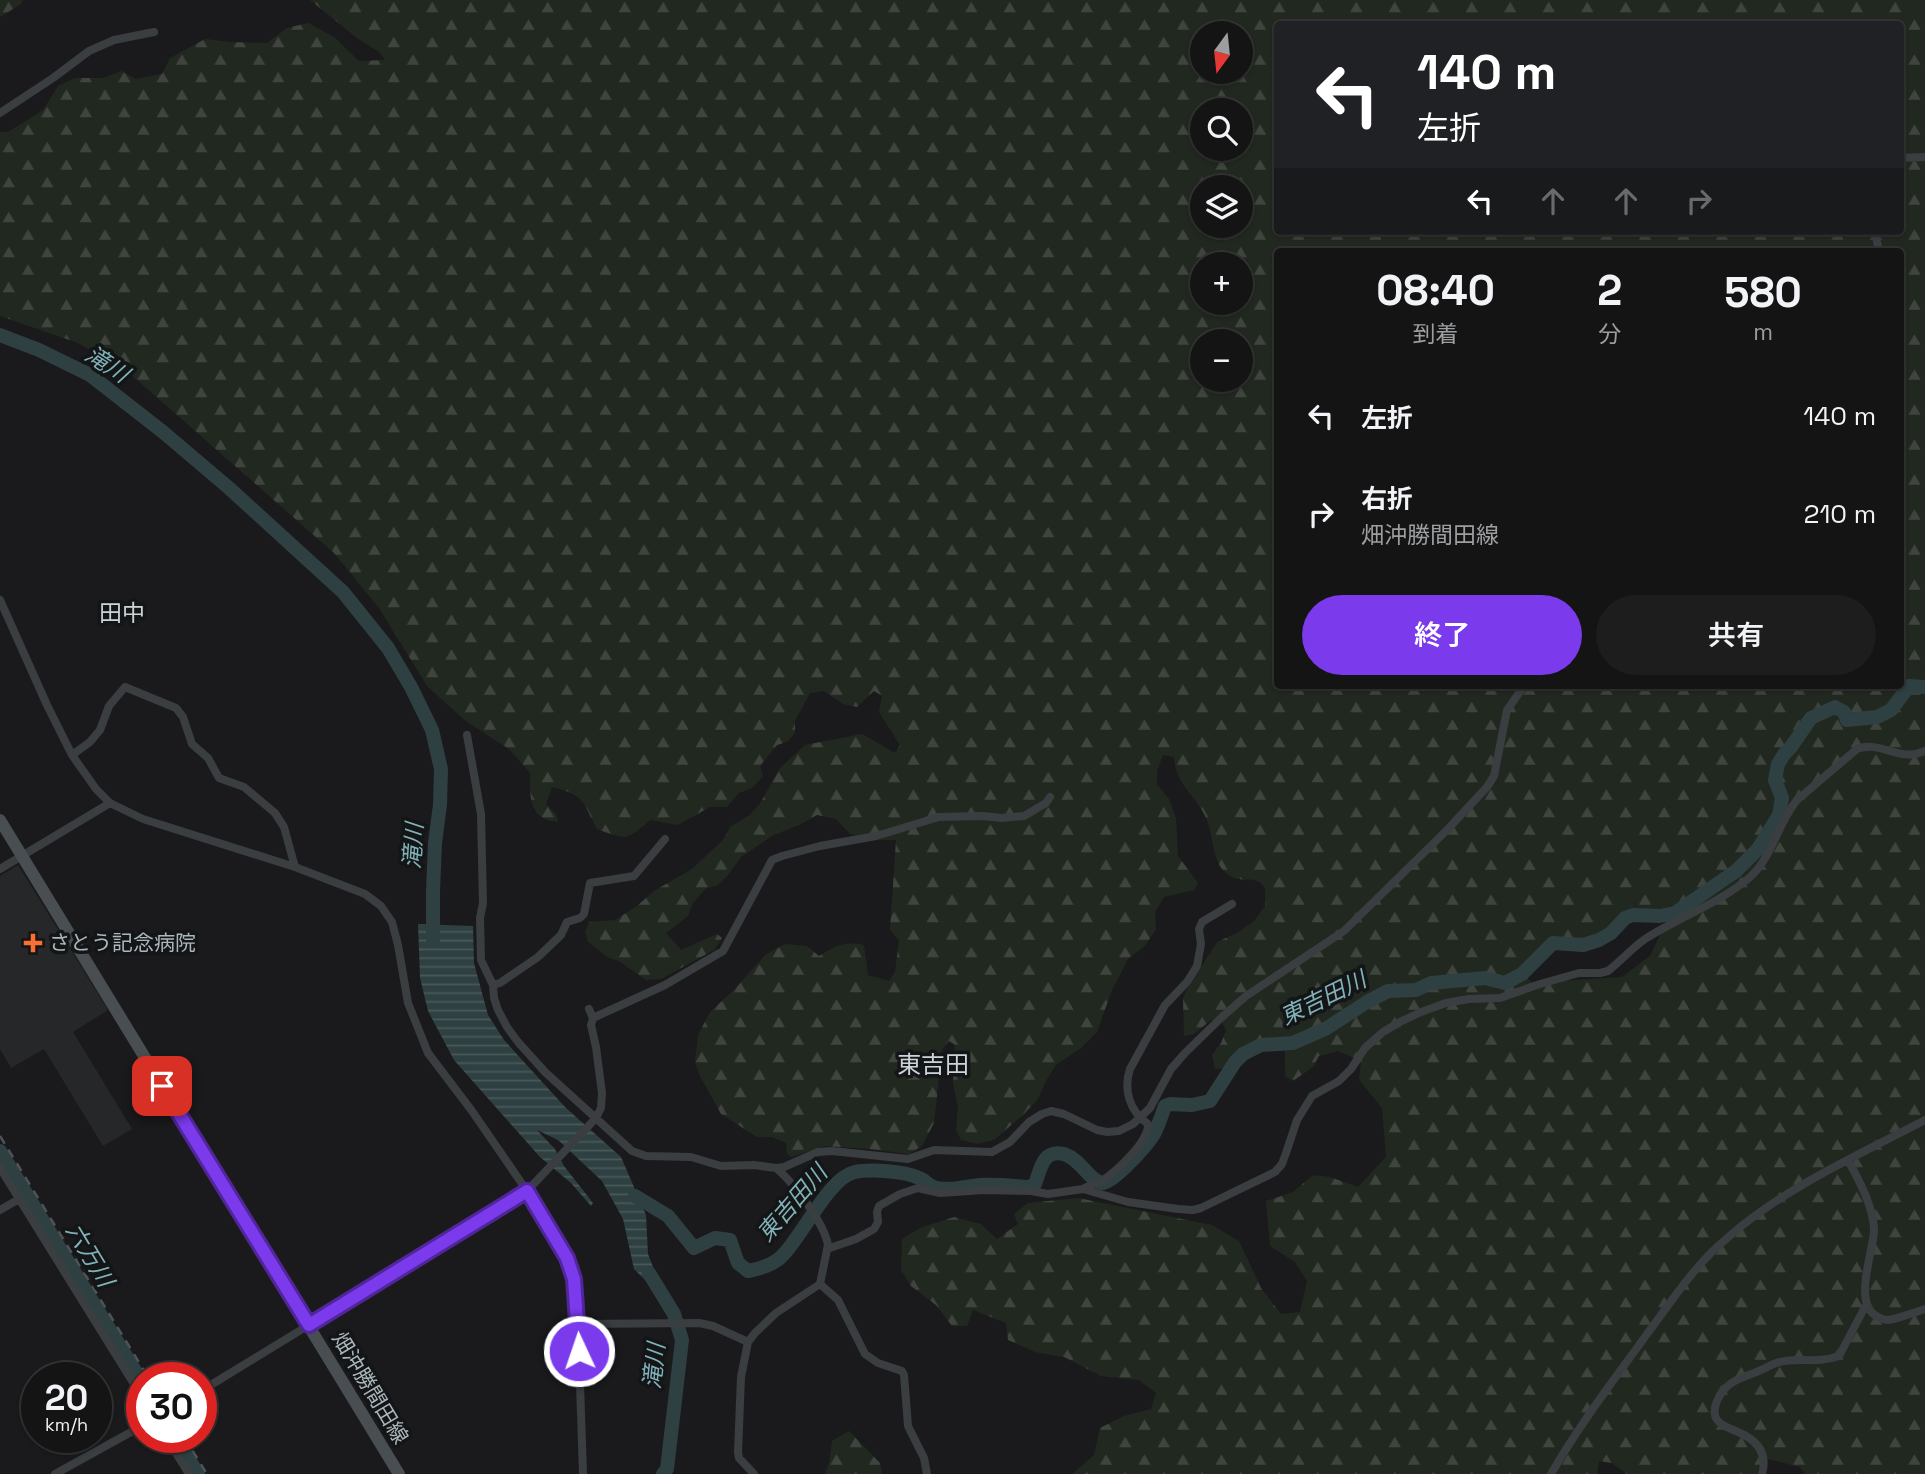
<!DOCTYPE html>
<html lang="ja">
<head>
<meta charset="utf-8">
<style>
	body { margin:0; font-family:"Space Grotesk","Noto Sans JP",sans-serif; background:#1d1d1e; color:#f1f3f6; height:100vh; display:flex; flex-direction:column; font-size:26px; white-space:nowrap }
	* { box-sizing:border-box; margin:0 }
	p { font-size:23px; color:#9d9ea0 }
	.icon { flex:none; width:38px; height:38px; fill:none; stroke:currentColor; stroke-width:2; stroke-linecap:round; stroke-linejoin:round }
	.map { position:relative; flex:1; overflow:hidden }
	.panel { position:absolute; left:1274px; top:248px; width:630px; height:441px; display:flex; flex-direction:column; background:#141415; border-radius:7px; box-shadow:0 2px 5px #0004,0 0 0 2px #333334 }
	.panel>* { flex:none }
	.guide { position:absolute; left:1274px; top:21px; width:630px; height:214px; border-radius:7px; box-shadow:0 2px 5px #0004,0 0 0 2px #333334; background:#202124; color:#fff; overflow:hidden }
	.needle { width:46px; rotate:195deg }
	.fabs { position:absolute; left:1190px; top:21px; display:grid; gap:14px }
	.fabs a { display:grid; place-items:center; width:63px; height:63px; border-radius:50%; background:#141415; box-shadow:0 2px 5px #0004,0 0 0 2px #333334; font-size:35px }
	.speed { position:absolute; left:21px; top:1362px; display:flex; gap:14px; font-size:35px; font-weight:700; text-align:center }
	.speed>* { display:grid; place-content:center; width:91px; height:91px; border-radius:50%; background:#141415; box-shadow:0 2px 5px #0004,0 0 0 2px #333334; line-height:1 }
	.speed small { font-size:18px; font-weight:400 }
	.speed .limit { border:10px solid #d22; background:#fff; color:#111 }
	.pin { position:absolute; display:grid; place-items:center; width:60px; height:60px; color:#fff; margin:-30px; border-radius:14px; box-shadow:0 4px 10px #0006 }
	.me { position:absolute; width:77px; margin:-38px; rotate:357deg; stroke-linejoin:round; filter:drop-shadow(0 0 5px #0008) }
	.turn { display:flex; align-items:center; gap:24px; height:147px; padding:0 28px; font-size:32px }
	.turn .icon { width:91px; height:91px; stroke-width:2.5 }
	.turn b { display:block; font-size:49px; line-height:60px }
	.lanes { display:flex; align-items:center; height:66px; padding:0 28px; background:#0003; justify-content:center; gap:35px; direction:ltr }
	.lanes .off { opacity:.35 }
	.eta { display:flex; justify-content:space-evenly; align-items:center; height:119px; text-align:center }
	.eta b { font-size:42px; font-weight:600; line-height:49px }
	.primary-button { display:flex; gap:14px; margin-top:auto; padding:14px 28px }
	.primary-button a { flex:1; height:80px; border-radius:42px; background:#7c3aed; color:#fff; font-size:28px; font-weight:600; line-height:80px; text-align:center }
	.primary-button a+a { background:#1d1d1e; color:#f1f3f6 }
	ul { padding:0; list-style:none }
	li { display:flex; align-items:center; gap:21px; height:98px; padding:0 28px }
	li div { flex:1 }
	li b { display:block; font-size:26px }
	li em { font-style:normal }
	.map>svg:first-child { display:block }
</style>
</head>
<body>
<div class="map">
<svg width="1925" height="1474" viewBox="0 0 1925 1474">
	<defs>
		<pattern id="forest-firs" width="22" height="20" patternUnits="userSpaceOnUse" patternTransform="scale(1.75)"><rect width="22" height="20" fill="#21281f"/><path d="M5 1l3.5 6h-7zM16 11l3.5 6h-7z" fill="#3f453e"/></pattern>
		<pattern id="water-rules" width="6" height="5" patternUnits="userSpaceOnUse" patternTransform="scale(1.75)"><rect width="6" height="5" fill="#2e4041"/><path d="M0 2.5h6" fill="none" stroke="#4a595a"/></pattern>
	</defs>
	<rect width="100%" height="100%" fill="#1a1a1c"/>
	<!-- built -->
	<path fill="#252729" d="M18,865l90,145 -35,22 59,97 -29,17 -59,-97 -33,19 -11,-19v-173z"/>
	<!-- forest -->
	<path fill="url(#forest-firs)" fill-rule="evenodd" d="M0,0h23l-2,4 -21,13z
		M310,0h1615v1474h-120l-5,-7 -32,-8 -8,5 -3,10h-130l-15,-11 -13,-2 -2,13h-525l22,-19 6,-27 24,-12 27,-7 5,-16 -17,-13 -38,-4 -37,-19 -29,-5 -27,-12 -2,-17 -33,-13 -6,16h-15l-16,-21 -25,-19 -10,-16 1,-31 18,-11 34,-11 27,7 16,15 21,-15 -4,-10 14,-11 50,-5 134,27 27,16 22,47 20,26 19,-2 7,-31 -12,-19 -25,-16 -4,-45 27,-9 20,-17 17,2 28,10 28,-30 -4,-49 -23,-28 2,-19 -23,-10 -19,5 -6,11 -20,14 -8,-5v-34c-26,-7 -45,8 -61,27h-9l-3,-14 9,-12 5,-13 -4,-8 -11,-2 -17,14 -10,2 -1,-37 3,-8 31,-49 20,-9 17,-12 11,-15v-18c-2,-3 -5,-6 -8,-7 -12,-4 -17,3 -31,-8 -15,-12 -12,-39 -20,-55 -10,-24 -30,-31 -32,-61l-11,-2 -6,16v13l12,15 7,19 2,38 20,27 -4,7 -30,7 -9,15 1,17 -11,17 -17,13 -16,31 -15,42 -16,16 -25,17 -10,16 -8,18 -15,16 -28,24 -17,5 -17,-4 -5,-10 2,-22 -5,-25 2,-38 -6,-4 -7,9 -8,73 -12,23 -13,8 -39,-5 -45,-3 -34,11 -4,-3 -1,-11 -14,-6h-15l-36,-23 -21,-38 -5,-14 3,-27 12,-23 24,-22 31,-35 20,-11 22,2 12,10c17,-10 25,-15 45,-11l4,30 21,6 6,-9 4,-32 -9,-10 6,-90h-21l-25,-6 -14,-15 -19,-4 -14,8 -31,13 -31,21 -13,18 -11,11 -11,2 -13,15 -5,13 -22,17 15,17 36,-16 5,4 -8,12 -53,29 -15,1 -27,-19 -10,-3 -21,-16 -3,-10 4,-10 26,-2 22,-14 17,-15 38,-22 31,-29 8,-14 19,-11 11,-13 18,-33 26,-24 57,-11 33,19 5,-8 -21,-33 3,-16 -8,-5 -17,16 -14,-3 -19,-13 -14,2 -15,28v12l-8,9 -10,3 -17,21 3,10 -11,12 -13,5 -12,14h-17l-32,18 -28,-5c-24,21 -23,20 -53,9 -15,-28 -12,-34 -45,-42l-6,17 10,10 2,8c-30,-2 -28,-26 -28,-49l-21,-24 -42,-27 -40,-36 -48,-78 -45,-55 -206,-181 -50,-29 -78,-27v-184h8l35,-22 15,-24 17,-8h28l19,-7 13,8 27,-5 8,-16 35,-19 25,3 37,1 20,-15 21,-5 26,14 25,24 26,-1 -6,-8 -22,-14zM1278,24h622v207h-622zM1202,33h39v39h-39zM1202,110h39v39h-39zM1202,187h39v39h-39zM1278,252h622v434h-622zM1202,264h39v39h-39zM1202,341h39v39h-39zM1661,911l5,11 -16,34 -28,21 -63,4 -23,6 -11,-12 11,-22 18,-15 23,1 23,-5 22,-20z
		M849,1431l31,32 2,11h-57l4,-11 3,-22z"/>
	<!-- water -->
	<path fill="url(#water-rules)" d="M418,924l55,2 1,37 14,52 16,25 61,67 56,50 25,58 2,39 6,15 11,17 -10,4 -21,-21 -11,-50 -21,-38 -44,-41 -21,-10 18,19 9,17 29,37 -2,3 -20,-23 -31,-26 -86,-97 -26,-49 -8,-33z"/>
	<g fill="none" stroke-linecap="round" stroke-linejoin="round">
		<!-- river -->
		<path stroke="#2e4041" stroke-width="14" d="M0,335l39,15 51,25 73,57 66,56 114,104 45,56 23,39 21,43 9,39 -1,36 -5,38 -2,48v49
			M0,1151l142,231
			M635,1196l33,20 26,32 21,-10 15,2 8,23 10,8c11,-2 25,-6 34,-15 20,-19 47,-79 73,-84 15,-3 50,-1 64,6 6,2 11,9 18,10 15,3 29,-2 43,-3 16,-1 33,1 49,2l6,-3c6,-16 8,-35 29,-30 18,6 25,27 38,29 11,1 48,-41 53,-51 4,-8 7,-18 10,-26l5,-2 22,1 18,-4 25,-39 8,-8 18,-9 32,-2 34,-15 40,-26 21,-11 28,-1 15,-7 54,-5 20,5 17,-9 31,-31 30,2 16,-5 12,-7 14,-15 8,-3 27,1 15,-3 61,-42 22,-22 21,-34 3,-17 -7,-18 3,-16 7,-11 6,-6 20,-29 24,-11 9,5 3,8 30,-3 14,-7 18,-24 16,1
			M649,1273l25,41 8,26 -15,129 -4,5
			M175,1437l23,37"/>
		<!-- street -->
		<path stroke="#3a3e41" stroke-width="8" d="M0,113l53,-35 36,-27 25,-11 40,-8
			M1900,158l25,-1
			M1875,231l4,21
			M0,600l47,105 25,50 24,34 14,14 33,16 152,48 70,27 16,12 11,16 6,23 10,58 20,50 44,58 55,80 40,67 7,21 4,45 5,150
			M467,735l14,79 2,89 -3,15 1,42 12,25 1,13 4,12 9,17 11,15 27,30 87,79 14,5 45,1 30,9 33,-1 22,3c18,15 48,55 52,77l-8,39 -44,29 -21,20 -7,9 -7,35 -3,75 1,6 15,16
			M72,755l18,-13 10,-12 9,-24 16,-19 51,21 7,9 9,27 16,14 11,20 25,9 31,26 9,14 11,40
			M0,869l110,-66
			M493,985l7,-2 38,-26 23,-22 6,-13 13,-4 4,-4 6,-31 44,-7 31,-37
			M593,1018l72,-33 58,-34 49,-91 10,-4 38,-10 56,-10 63,-19 44,-1 19,2 22,-2 22,-13 4,-6
			M1848,1160c11,20 26,48 26,71 -1,22 -22,74 4,86 4,2 7,3 10,3 11,-1 26,-8 37,-11
			M0,1168l142,229
			M776,1168l8,-1 34,-15 14,-1 76,8 26,-9 58,2 18,-10 19,-20 13,-8 9,-3 13,3 33,16 10,2 12,-1 14,-7 17,-16 21,-39 14,-16 36,-35 25,-22 98,-65 103,-101 40,-43 7,-11 13,-66 17,-24
			M1083,1189c6,-4 14,-5 20,-9 14,-9 46,-39 45,-56 -18,-12 -25,-34 -18,-55l35,-64 22,-23 10,-16 4,-22 -2,-15 3,-7 30,-18
			M0,1210l19,-11
			M827,1249l29,-10 18,-10 4,-7 -1,-10 2,-6 21,-12 18,-6 22,5 44,-3 47,1 17,3 35,-5 45,13 50,7 15,1 8,-2 74,-36 7,-8 4,-11 11,-33 15,-24 27,-15 12,-12 14,-21 18,-16 17,-10 21,-10 25,-9 23,-4 31,-1 40,-14 39,-11h21l8,-2c13,-10 24,-23 37,-32 34,-22 73,-35 104,-61 24,-21 28,-54 48,-78l60,-51c25,-9 41,14 68,2
			M820,1284l18,16 27,54 13,9 24,8 2,4 4,51 16,32 3,16
			M578,1324l121,-1 14,3 35,16
			M201,1391l316,-193 10,-7 69,-73 5,-10 1,-15 -6,-46 -5,-22 2,-7 -4,-9
			M166,1437l23,37
			M55,1474l87,-48
			M1551,1474c28,-49 63,-94 96,-140 24,-32 47,-68 78,-94 58,-52 132,-84 200,-120
			M1762,1474c6,-21 -5,-34 -24,-42 -6,-3 -14,-5 -19,-10 -11,-11 1,-30 11,-38 7,-5 16,-8 24,-11 9,-3 17,-9 26,-11 18,-5 38,2 59,-6l27,-51"/>
		<!-- secondary -->
		<path stroke="#484e51" stroke-width="12" d="M0,820l399,654"/>
		<!-- rail -->
		<path stroke="#4d5356" stroke-width="2.5" stroke-dasharray="9 7" stroke-linecap="butt" d="M0,1136l148,241
			M184,1437l23,37"/>
	</g>
	<g fill="none" stroke-linecap="round" stroke-linejoin="round">
		<defs>
			<path id="route" d="M162,1086l147,239 218,-134 40,67 7,21 5,72"/>
		</defs>
		<!-- route casing -->
		<use href="#route" stroke="#51269a" stroke-width="18"/>
		<!-- route -->
		<use href="#route" stroke="#7c3aed" stroke-width="12"/>
	</g>
	<!-- markers -->
	<path fill="#fb6f33" stroke="#141517" stroke-width="2.5" d="M29.5 932.5h7v7h7v7h-7v7h-7v-7h-7v-7h7z"/>
	<g text-anchor="middle" stroke-width="7" stroke-linejoin="round" paint-order="stroke">
		<!-- poi labels -->
		<g font-size="21" fill="#abb7bc" stroke="#141517" text-anchor="start">
			<text x="49" y="950">さとう記念病院</text>
		</g>
		<!-- street labels -->
		<g font-size="21" fill="#abb7bc" stroke="#141517">
			<text transform="translate(370 1388) rotate(59)" y="7">畑沖勝間田線</text>
		</g>
		<!-- water labels -->
		<g font-size="23" font-style="italic" fill="#81b2b8" stroke="#141517">
			<text transform="translate(107 364) rotate(33)" y="8">滝川</text>
			<text transform="translate(413 846) rotate(-86)" y="8">滝川</text>
			<text transform="translate(1323 998) rotate(-26)" y="8">東吉田川</text>
			<text transform="translate(792 1203) rotate(-49)" y="8">東吉田川</text>
			<text transform="translate(90 1255) rotate(59)" y="8">六万川</text>
			<text transform="translate(654 1366) rotate(-84)" y="8">滝川</text>
		</g>
		<!-- neighbourhood labels -->
		<g font-size="23" fill="#cdd4d8" stroke="#141517">
			<text x="122" y="621">田中</text>
		</g>
		<!-- quarter labels -->
		<g font-size="24" fill="#cdd4d8" stroke="#141517">
			<text x="933" y="1073">東吉田</text>
		</g>
	</g>
</svg>
<div class="fabs">
<a><svg class="needle" viewBox="-14 -14 28 28"><path d="M0-13l5 13h-10z" fill="#e53935"/><path d="M0 13l5-13h-10z" fill="#9d9ea0"/></svg></a>
<a><svg class="icon" aria-label="search" viewBox="0 0 24 24"><circle cx="10" cy="10" r="6"/><path d="M15 15l6 6"/></svg></a>
<a><svg class="icon" aria-label="layers" viewBox="0 0 24 24"><path d="M12 4l9 5-9 5-9-5zM3 14l9 5 9-5"/></svg></a>
<a>+</a>
<a>−</a>
</div>
<div class="speed"><div>20<small>km/h</small></div><div class="limit">30</div></div>
<div class="pin" style="left:162px;top:1086px;background:#d93025"><svg class="icon" aria-label="arrive" viewBox="0 0 24 24"><path d="M6 21V4h12l-3 4 3 4H6"/></svg></div>
<svg class="me" style="left:579px;top:1351px" viewBox="-20 -20 40 40"><circle r="17" fill="#7c3aed" stroke="#fff" stroke-width="3"/><path d="M0-11L8 9 0 5-8 9z" fill="#fff"/></svg>
<div class="guide">
<div class="turn"><svg class="icon" aria-label="left" viewBox="0 0 24 24"><path d="M17 20v-9H6M10 6l-5 5 5 5"/></svg><div><b>140 m</b>左折</div></div>
<div class="lanes"><svg class="icon" aria-label="left" viewBox="0 0 24 24"><path d="M17 20v-9H6M10 6l-5 5 5 5"/></svg><svg class="icon off" aria-label="ahead" viewBox="0 0 24 24"><path d="M12 20V5M6 11l6-6 6 6"/></svg><svg class="icon off" aria-label="ahead" viewBox="0 0 24 24"><path d="M12 20V5M6 11l6-6 6 6"/></svg><svg class="icon off" aria-label="right" viewBox="0 0 24 24"><path d="M7 20v-9h11M14 6l5 5-5 5"/></svg></div>
</div>
<section class="panel">
<div class="eta">
<div><b>08:40</b><p>到着</p></div>
<div><b>2</b><p>分</p></div>
<div><b>580</b><p>m</p></div>
</div>
<ul>
<li><svg class="icon" aria-label="left" viewBox="0 0 24 24"><path d="M17 20v-9H6M10 6l-5 5 5 5"/></svg><div><b>左折</b></div><em>140 m</em></li>
<li><svg class="icon" aria-label="right" viewBox="0 0 24 24"><path d="M7 20v-9h11M14 6l5 5-5 5"/></svg><div><b>右折</b><p>畑沖勝間田線</p></div><em>210 m</em></li>
</ul>
<div class="primary-button"><a>終了</a><a>共有</a></div>
</section>
</div>
</body>
</html>
